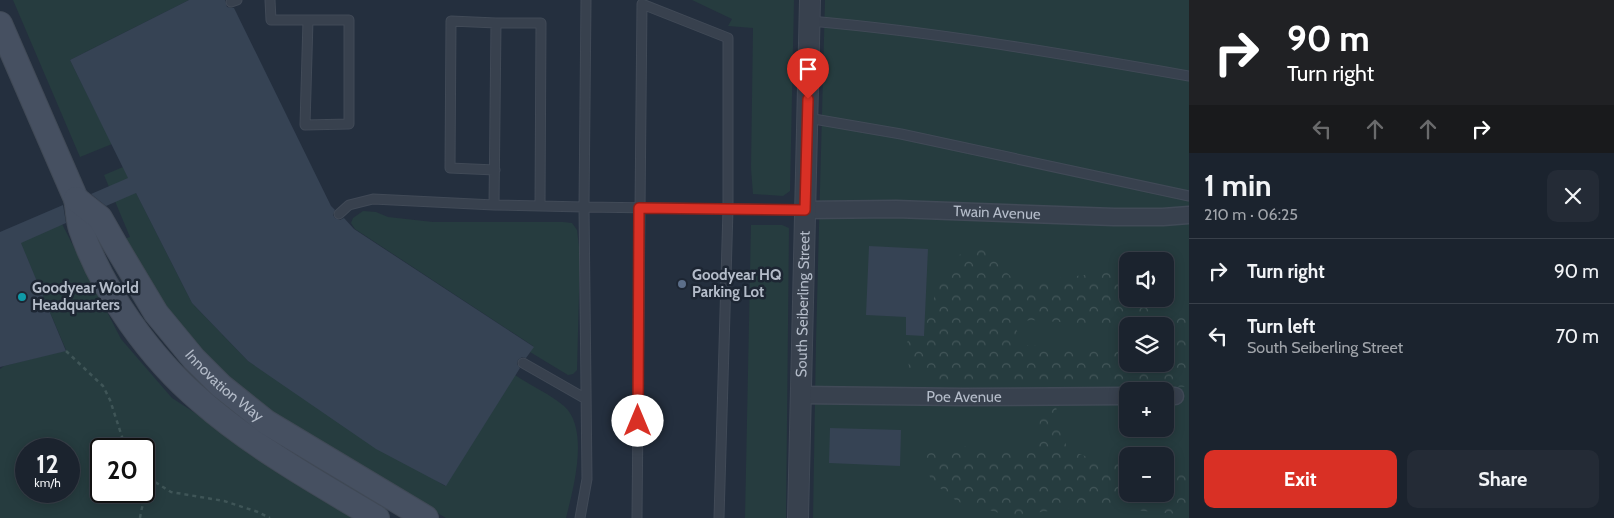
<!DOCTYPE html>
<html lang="en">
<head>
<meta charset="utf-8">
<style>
	body { margin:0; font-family:Cabin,sans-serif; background:#242b36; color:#f1f3f6; height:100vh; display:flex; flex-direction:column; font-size:19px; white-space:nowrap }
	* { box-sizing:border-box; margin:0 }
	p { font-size:16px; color:#a0a4aa }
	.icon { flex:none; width:28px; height:28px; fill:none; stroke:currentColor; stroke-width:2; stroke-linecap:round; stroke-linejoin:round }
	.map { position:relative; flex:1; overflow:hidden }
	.side { display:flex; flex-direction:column; background:#1b232e; width:425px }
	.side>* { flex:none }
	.guide { background:#202124; color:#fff; overflow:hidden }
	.tools { position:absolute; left:1119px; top:252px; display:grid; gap:10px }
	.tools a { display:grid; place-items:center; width:55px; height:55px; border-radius:10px; background:#1b232e; box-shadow:0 2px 12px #0003,0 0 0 1px #39404a; font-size:25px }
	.speed { position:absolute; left:15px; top:438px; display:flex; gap:10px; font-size:25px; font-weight:700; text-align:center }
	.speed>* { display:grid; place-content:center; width:65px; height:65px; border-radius:50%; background:#1b232e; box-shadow:0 2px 12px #0003,0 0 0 1px #39404a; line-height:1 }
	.speed small { font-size:12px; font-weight:400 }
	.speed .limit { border:2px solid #111; border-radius:8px; background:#fff; color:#111 }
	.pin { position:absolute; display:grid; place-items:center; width:42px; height:42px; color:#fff; margin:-51px -21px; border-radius:50% 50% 50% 0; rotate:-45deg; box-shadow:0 0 5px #0007 }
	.pin .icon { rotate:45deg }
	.me { position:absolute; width:55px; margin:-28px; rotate:0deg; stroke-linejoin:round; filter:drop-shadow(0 0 4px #0008) }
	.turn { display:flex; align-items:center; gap:18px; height:105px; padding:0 15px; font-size:22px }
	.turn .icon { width:65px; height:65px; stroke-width:2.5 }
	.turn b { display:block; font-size:35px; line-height:42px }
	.lanes { display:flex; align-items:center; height:48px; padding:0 15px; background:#0003; justify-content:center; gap:25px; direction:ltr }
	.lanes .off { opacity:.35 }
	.round { display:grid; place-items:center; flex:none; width:52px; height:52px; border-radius:10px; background:#242b36 }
	.summary { display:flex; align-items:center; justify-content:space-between; height:85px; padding:0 15px }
	h1 { font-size:30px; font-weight:700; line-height:38px }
	.action { display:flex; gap:10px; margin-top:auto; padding:10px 15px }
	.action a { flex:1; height:58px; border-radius:10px; background:#d93025; color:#fff; font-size:20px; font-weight:700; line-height:58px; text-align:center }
	.action a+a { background:#242b36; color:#f1f3f6 }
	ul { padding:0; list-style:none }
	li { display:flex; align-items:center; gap:15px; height:65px; padding:0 15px; border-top:1px solid #39404a }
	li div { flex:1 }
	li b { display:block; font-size:19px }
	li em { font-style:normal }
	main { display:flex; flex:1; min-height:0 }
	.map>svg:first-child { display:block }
</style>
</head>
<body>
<main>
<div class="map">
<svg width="1189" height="518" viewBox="0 0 1189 518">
	<defs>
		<pattern id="forest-crowns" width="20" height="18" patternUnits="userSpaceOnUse" patternTransform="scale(1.25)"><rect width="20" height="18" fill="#263c3f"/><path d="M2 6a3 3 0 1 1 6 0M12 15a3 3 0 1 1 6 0" fill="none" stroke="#435659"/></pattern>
	</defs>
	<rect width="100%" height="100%" fill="#242f3e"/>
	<!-- green -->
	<path fill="#263c3f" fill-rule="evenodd" d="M13,0h176l-119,60 42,84 -32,13z
		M692,0h102l-4,191 -7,5 -30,-2 -2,-26 2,-140 -25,-2 4,-7z
		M825,0h364v518h-376l3,-177zM1128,261h37v38h-37zM1128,326h37v38h-37zM1128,391h37v38h-37zM1128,456h37v38h-37z
		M123,167l69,136 56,58 197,125 70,-111c16,11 35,19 49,31 26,23 9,84 2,112h-120l-126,-74 -59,-40 -50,-42 -43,-48 -47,-74 9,-3 -26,-62z
		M363,211l13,1 12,5 45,5h130l9,1 5,7 3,24 -3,116 -4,4 -5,1 -38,-23 3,-6 -178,-117 -4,-6 2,-5z
		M61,222l60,117 51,59 31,20 42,31 113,69h-358v-149l4,-3 62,-16 -46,-108zM26,449h43v42h-43zM101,449h43v42h-43z
		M751,225h31l7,3 -3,290h-41z"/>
	<!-- forest -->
	<path fill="url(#forest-crowns)" d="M981,246l36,37 110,-13 1,29h24l2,3 -5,22 -75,-1 -43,-3 -19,3 14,22 79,4 22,-10 1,25h37v-38h-13l19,-13 18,-5v79l-253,-7 -27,-11 -2,-27 20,-22 12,-37 20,-28z
		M1056,407l11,42 28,11 32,1 1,33h37v-32h13l11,-5v58l-102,-9 -76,10 -53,-14 -27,-21 -7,-27 44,-8 22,5 44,2 7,-38z"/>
	<!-- building -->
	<path fill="#364354" d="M189,0h36l2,7 7,1 97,198 4,4 -2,5 2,3 5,2 4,-2 10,11 180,118 -8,11 -4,-1 -4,3 -1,4 3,4 -74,118 -70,-37 -128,-88 -56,-58 -56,-110 -30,13 -15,-12 37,-16 -58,-118z
		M63,205l3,18 -45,20 45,108 -66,16v-135z
		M869,246l59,3 -4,87 -18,-1v-18l-40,-2z
		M830,428l71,2 -1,36 -71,-3z"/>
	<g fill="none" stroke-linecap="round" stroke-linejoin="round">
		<defs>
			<path id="service" d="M270,0l1,20h78v104l-44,1 3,-105
				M231,2l6,-2
				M810,21c127,11 253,33 379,55
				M808,118l93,16 288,62
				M495,170l-45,-2 1,-147 45,2
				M540,206l1,-183h-45l-2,182 90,2 2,-207
				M339,214l10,-9 24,-6 121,6
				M523,363l63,36
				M580,518l7,-39 -3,-272 221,3
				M637,518l5,-514 86,34v171l-9,309"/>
			<g id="minor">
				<path id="s1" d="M805,210l91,-1 218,8h49l26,-2"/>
				<path id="s2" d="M802,395l161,2 165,-1"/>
				<path d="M1165,396h10"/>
			</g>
			<g id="tertiary">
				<path id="s3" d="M798,518l12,-518"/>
			</g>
			<g id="secondary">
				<path d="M0,24l76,175c2,10 2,21 5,30 21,62 70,130 120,172 50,44 118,83 176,117"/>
				<path id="s4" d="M76,199l24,19 16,28 40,67 38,46 27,27 45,36 160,96"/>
			</g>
		</defs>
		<!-- service casing -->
		<use href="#service" stroke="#414a57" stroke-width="11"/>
		<!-- minor casing -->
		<use href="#minor" stroke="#414a57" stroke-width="19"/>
		<!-- tertiary casing -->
		<use href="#tertiary" stroke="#414a57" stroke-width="22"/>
		<!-- secondary casing -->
		<use href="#secondary" stroke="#414a57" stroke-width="26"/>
		<!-- path -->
		<path stroke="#3f5557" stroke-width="2.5" stroke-dasharray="4 4" stroke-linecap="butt" d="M66,351l37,35 7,14 16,49
			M144,471l11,11 16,10 53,9 34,11 12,6
			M140,518c2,-14 6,-25 15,-36"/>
		<!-- service -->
		<use href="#service" stroke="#38414e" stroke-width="9"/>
		<!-- minor -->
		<use href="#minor" stroke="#38414e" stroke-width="16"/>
		<!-- tertiary -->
		<use href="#tertiary" stroke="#38414e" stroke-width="20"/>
		<!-- secondary -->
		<use href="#secondary" stroke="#465061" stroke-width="24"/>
	</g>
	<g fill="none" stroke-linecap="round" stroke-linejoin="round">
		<defs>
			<path id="route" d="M638,421l1,-213 166,2 3,-111"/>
		</defs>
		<!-- route casing -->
		<use href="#route" stroke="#8d1f18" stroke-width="12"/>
		<!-- route -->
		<use href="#route" stroke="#d93025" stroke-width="9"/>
	</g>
	<!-- markers -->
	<circle fill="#5c6f8a" stroke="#1d2633" stroke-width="2" cx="682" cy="284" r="5"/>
	<circle fill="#0f9aa8" stroke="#1d2633" stroke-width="2" cx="22" cy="297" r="5"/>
	<g text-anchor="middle" stroke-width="5" stroke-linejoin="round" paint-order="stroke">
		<!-- street labels -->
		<g font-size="15" fill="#b4bcc9" stroke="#1d2633">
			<text dy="5" stroke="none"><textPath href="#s1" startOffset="192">Twain Avenue</textPath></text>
			<text dy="5" stroke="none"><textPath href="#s3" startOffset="214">South Seiberling Street</textPath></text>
			<text dy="5" stroke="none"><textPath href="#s4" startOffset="241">Innovation Way</textPath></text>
			<text dy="5" stroke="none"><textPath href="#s2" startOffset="162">Poe Avenue</textPath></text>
		</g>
		<!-- poi labels -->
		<g font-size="15" font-weight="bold" fill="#b4bcc9" stroke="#1d2633" text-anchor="start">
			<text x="692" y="280">Goodyear HQ<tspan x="692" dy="17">Parking Lot</tspan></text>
			<text x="32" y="293">Goodyear World<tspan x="32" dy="17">Headquarters</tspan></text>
		</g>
	</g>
</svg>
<div class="tools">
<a><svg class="icon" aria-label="sound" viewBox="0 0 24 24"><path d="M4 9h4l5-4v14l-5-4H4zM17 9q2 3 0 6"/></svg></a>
<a><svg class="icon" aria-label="layers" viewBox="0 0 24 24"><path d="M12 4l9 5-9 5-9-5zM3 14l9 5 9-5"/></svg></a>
<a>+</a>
<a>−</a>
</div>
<div class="speed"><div>12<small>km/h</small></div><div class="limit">20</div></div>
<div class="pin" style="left:808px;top:99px;background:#d93025"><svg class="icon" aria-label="arrive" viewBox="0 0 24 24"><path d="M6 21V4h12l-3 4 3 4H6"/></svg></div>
<svg class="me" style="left:638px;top:421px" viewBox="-20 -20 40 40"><circle r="19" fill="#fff"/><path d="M0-13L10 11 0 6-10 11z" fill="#d93025"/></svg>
</div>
<section class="side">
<div class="guide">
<div class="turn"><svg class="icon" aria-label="right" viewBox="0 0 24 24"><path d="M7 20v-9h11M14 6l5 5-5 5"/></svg><div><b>90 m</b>Turn right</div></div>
<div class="lanes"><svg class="icon off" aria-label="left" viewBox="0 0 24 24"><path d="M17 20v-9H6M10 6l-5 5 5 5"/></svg><svg class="icon off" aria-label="ahead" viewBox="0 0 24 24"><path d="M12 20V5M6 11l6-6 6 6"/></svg><svg class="icon off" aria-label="ahead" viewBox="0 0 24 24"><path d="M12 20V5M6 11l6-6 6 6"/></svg><svg class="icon" aria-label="right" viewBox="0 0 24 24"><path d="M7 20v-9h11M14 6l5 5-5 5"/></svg></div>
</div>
<div class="summary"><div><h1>1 min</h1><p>210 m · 06:25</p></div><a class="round"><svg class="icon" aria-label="close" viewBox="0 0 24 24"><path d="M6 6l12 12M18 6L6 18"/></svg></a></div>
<ul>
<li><svg class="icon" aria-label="right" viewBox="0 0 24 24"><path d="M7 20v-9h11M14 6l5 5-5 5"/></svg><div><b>Turn right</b></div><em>90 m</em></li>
<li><svg class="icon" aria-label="left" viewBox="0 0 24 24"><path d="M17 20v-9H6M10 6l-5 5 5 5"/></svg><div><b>Turn left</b><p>South Seiberling Street</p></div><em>70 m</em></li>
</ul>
<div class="action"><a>Exit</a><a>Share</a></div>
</section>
</main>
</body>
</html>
